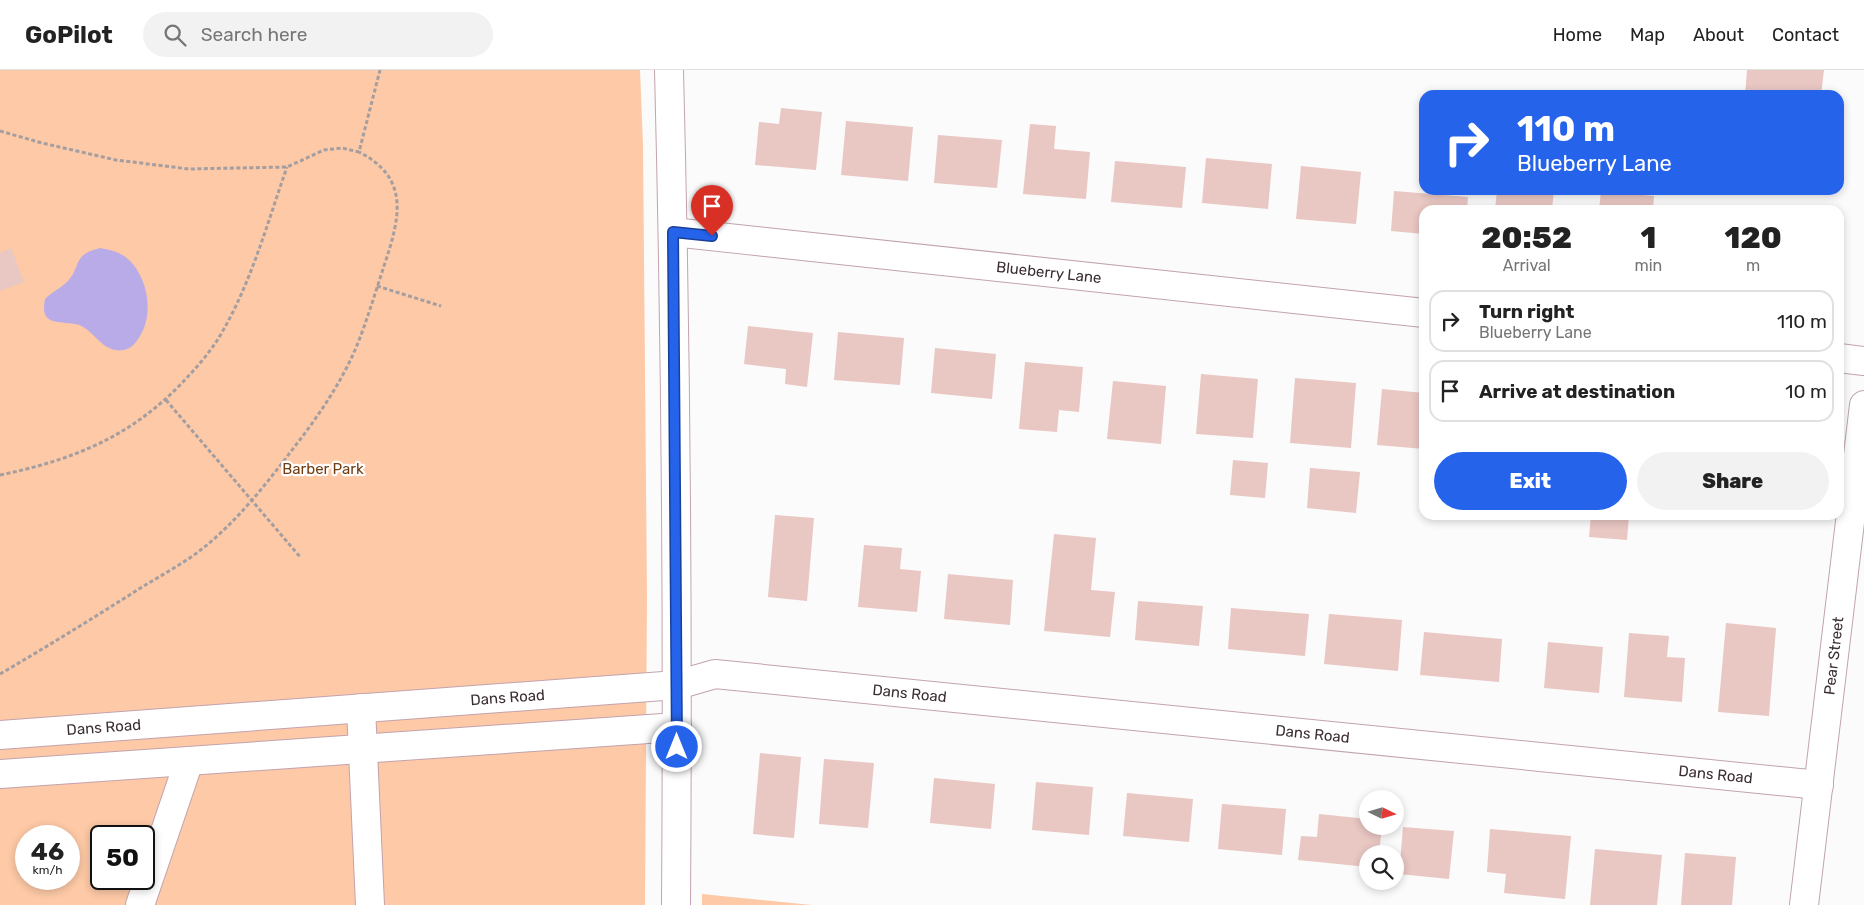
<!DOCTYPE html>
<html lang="en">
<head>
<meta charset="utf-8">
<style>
	body { margin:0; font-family:Rubik,sans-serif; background:#f2f2f2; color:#222; height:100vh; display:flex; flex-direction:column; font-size:19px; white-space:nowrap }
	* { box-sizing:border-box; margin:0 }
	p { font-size:16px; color:#767676 }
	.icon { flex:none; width:28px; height:28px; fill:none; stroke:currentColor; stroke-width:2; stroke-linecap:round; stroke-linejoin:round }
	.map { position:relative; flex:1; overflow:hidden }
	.side { position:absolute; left:1419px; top:135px; width:425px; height:315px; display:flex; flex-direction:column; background:#fff; border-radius:15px; box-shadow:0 2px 8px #0003 }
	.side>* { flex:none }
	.guide { position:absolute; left:1419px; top:20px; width:425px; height:105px; border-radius:15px; box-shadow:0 2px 8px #0003; background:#2563eb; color:#fff; overflow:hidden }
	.needle { width:32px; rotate:95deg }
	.buttons { position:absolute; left:1359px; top:720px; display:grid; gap:10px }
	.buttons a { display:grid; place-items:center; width:45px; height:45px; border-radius:50%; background:#fff; box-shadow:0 2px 8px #0003; font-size:25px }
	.speed { position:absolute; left:15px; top:755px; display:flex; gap:10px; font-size:25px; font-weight:700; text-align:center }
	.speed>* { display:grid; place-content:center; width:65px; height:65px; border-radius:50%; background:#fff; box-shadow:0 2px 8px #0003; line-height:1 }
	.speed small { font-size:12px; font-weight:400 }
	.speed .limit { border:2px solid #111; border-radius:8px; background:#fff; color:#111 }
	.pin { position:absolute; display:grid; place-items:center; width:42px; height:42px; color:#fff; margin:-51px -21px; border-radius:50% 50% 50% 0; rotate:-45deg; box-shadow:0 0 5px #0007 }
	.pin .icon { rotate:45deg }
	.me { position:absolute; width:55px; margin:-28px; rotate:0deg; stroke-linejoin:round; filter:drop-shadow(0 0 4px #0008) }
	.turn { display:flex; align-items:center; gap:18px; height:105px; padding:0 15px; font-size:22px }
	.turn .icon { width:65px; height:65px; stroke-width:2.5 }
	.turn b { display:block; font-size:35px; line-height:42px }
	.eta { display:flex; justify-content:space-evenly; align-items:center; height:85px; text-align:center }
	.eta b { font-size:30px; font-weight:800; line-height:35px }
	.button { display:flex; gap:10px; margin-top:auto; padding:10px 15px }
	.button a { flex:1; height:58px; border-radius:30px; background:#2563eb; color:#fff; font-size:20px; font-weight:800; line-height:58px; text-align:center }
	.button a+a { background:#f2f2f2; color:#222 }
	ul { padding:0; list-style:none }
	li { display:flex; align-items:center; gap:15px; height:62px; margin:0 10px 8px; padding:0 5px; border:2px solid #e0e0e0; border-radius:15px }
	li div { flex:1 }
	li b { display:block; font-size:19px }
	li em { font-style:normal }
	header { display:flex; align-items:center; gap:30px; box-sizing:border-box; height:70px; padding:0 25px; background:#fff; border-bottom:1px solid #e0e0e0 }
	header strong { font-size:24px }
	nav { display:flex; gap:28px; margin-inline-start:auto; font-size:18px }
	.search { width:350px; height:45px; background:#f2f2f2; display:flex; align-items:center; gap:12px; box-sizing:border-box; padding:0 18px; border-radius:28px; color:#767676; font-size:19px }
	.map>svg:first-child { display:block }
</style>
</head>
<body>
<header>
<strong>GoPilot</strong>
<div class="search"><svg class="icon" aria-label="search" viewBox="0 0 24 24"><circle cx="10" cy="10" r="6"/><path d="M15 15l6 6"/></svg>Search here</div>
<nav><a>Home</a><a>Map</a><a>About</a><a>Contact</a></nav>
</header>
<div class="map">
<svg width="1864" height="835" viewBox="0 0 1864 835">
	<rect width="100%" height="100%" fill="#fbfbfb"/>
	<!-- green -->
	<path fill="#fdc9a6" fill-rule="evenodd" d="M0,0h640l3,75 4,451 -2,309h-645zM26,766h43v43h-43zM101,766h43v43h-43z
		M702,824l110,11h-110z"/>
	<!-- water -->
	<path fill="#b8abe8" d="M100,178c11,2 20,4 28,11 20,18 26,55 12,77 -4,7 -9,13 -17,14 -22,4 -30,-24 -48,-26 -20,-3 -35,1 -30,-25 7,-7 16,-11 23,-18 14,-16 4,-26 32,-33z"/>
	<!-- building -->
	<path fill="#e9c7c3" d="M1747,0h77l-3,25h-76z
		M781,38l41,4 -6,58 -61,-5 4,-43 20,2z
		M846,51l67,6 -5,54 -67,-6z
		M1030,54l26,2 -2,23 36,3 -4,47 -63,-5z
		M938,65l64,5 -5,48 -63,-5z
		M1206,88l66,6 -4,45 -66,-6z
		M1115,91l71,6 -4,41 -71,-6z
		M1301,96l60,6 -5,52 -60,-5z
		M1497,120h57l-2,20h-57z
		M1394,121l74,6 -1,13h-43v24l-33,-3z
		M1601,121l53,5 -1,14h-54z
		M1839,152h4l-3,30h-1z
		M11,178l13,34 -24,9v-38z
		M748,256l65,7 -6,54 -22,-3 1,-15 -42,-5z
		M838,262l66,6 -4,47 -66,-5z
		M935,278l61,6 -4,45 -61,-6z
		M1025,292l58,5 -4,45 -20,-2 -2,22 -38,-3z
		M1201,304l57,5 -5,59 -57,-4z
		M1295,308l61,5 -5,65 -61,-5z
		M1113,311l53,5 -5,58 -54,-5z
		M1382,319l42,4v56l-47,-4z
		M1233,390l35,3 -3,35 -35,-3z
		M1310,398l50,4 -4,41 -49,-5z
		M775,445l39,3 -7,83 -39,-4z
		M1591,445h38l-2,25 -38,-3z
		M1054,464l42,4 -5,52 24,2 -5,45 -66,-6z
		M864,475l38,3 -2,21 21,2 -4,41 -59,-5z
		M948,504l65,6 -3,45 -66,-6z
		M1138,531l65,5 -4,40 -64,-6z
		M1231,538l78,6 -4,42 -77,-7z
		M1329,544l73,6 -4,51 -74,-7z
		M1726,553l50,5 -7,88 -51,-4z
		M1424,562l78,7 -3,43 -79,-7z
		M1629,563l40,3 -2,21 18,1 -3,44 -58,-5z
		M1548,572l55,5 -4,46 -55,-5z
		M760,683l41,4 -7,81 -41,-4z
		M824,689l50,4 -6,65 -49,-4z
		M934,708l61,6 -4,45 -61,-6z
		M1036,712l57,5 -4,48 -57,-5z
		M1127,723l66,6 -4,43 -66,-6z
		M1222,734l64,5 -4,46 -64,-6z
		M1319,744l49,5v7h14l-3,28h-11v13l-70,-7 3,-24 16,1z
		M1403,757l51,4 -5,48 -50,-5z
		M1490,759l81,7 -6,63 -61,-6 2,-19 -19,-2z
		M1595,779l67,6 -5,50h-67z
		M1685,783l51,4 -4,48h-51z"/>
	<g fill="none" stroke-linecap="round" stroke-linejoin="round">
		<defs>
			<g id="minor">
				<path id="s1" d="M673,162l751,81"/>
				<path d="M1839,288l25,3"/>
				<path d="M361,638l9,197"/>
				<path id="s2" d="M0,665l677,-50 38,-11 1104,111"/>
				<path d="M0,704l677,-47"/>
				<path d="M140,835l49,-144"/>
				<path id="s3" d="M1804,835l60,-500"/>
			</g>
			<path id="major" d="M669,0c7,278 9,557 7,835"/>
		</defs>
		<!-- minor casing -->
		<use href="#minor" stroke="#c2a3ae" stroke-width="30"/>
		<!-- major casing -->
		<use href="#major" stroke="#c2a3ae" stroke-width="30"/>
		<!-- path -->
		<path stroke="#a49ea1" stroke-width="3" stroke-dasharray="4 2.5" stroke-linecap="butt" d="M0,61l42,12 74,17 73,9 98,-2 37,-17 18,-2 17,4 21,-82
			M377,216l64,20
			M166,330l135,158
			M0,405c73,-15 130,-38 182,-92 13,-14 26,-28 36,-44 32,-52 49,-115 69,-172
			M0,604c48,-28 95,-57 142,-87 20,-12 42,-24 60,-38 34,-27 61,-61 87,-95 28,-36 56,-75 72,-119 9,-24 16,-48 24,-72 15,-46 25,-85 -26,-111"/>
		<!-- minor -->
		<use href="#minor" stroke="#fff" stroke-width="28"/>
		<!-- major -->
		<use href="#major" stroke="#fff" stroke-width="28"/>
	</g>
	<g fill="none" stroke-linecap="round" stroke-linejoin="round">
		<defs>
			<path id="route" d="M677,677l-4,-515 39,4"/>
		</defs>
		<!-- route casing -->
		<use href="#route" stroke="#184099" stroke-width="12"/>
		<!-- route -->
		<use href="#route" stroke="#2563eb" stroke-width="9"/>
	</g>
	<g text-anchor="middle" stroke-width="4.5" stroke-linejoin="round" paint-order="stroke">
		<!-- street labels -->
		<g font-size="15" fill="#3b2e33" stroke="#fff">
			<text dy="5" stroke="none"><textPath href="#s1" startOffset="378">Blueberry Lane</textPath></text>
			<text dy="5" stroke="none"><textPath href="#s3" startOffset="251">Pear Street</textPath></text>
			<text dy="5" stroke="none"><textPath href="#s2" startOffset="914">Dans Road</textPath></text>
			<text dy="5" stroke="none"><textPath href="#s2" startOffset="509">Dans Road</textPath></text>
			<text dy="5" stroke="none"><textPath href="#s2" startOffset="104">Dans Road</textPath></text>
			<text dy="5" stroke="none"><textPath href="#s2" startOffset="1319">Dans Road</textPath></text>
			<text dy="5" stroke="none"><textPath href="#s2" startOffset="1724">Dans Road</textPath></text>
		</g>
		<!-- park labels -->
		<g font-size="15" fill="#723d10" stroke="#fff">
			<text x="323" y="404">Barber Park</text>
		</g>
	</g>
</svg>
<div class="buttons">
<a><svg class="needle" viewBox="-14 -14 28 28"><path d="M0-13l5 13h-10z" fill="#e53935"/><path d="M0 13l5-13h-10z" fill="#767676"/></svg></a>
<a><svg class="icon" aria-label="search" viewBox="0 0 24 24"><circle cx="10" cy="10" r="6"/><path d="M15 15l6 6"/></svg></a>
</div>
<div class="speed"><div>46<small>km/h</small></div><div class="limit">50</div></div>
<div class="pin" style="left:712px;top:166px;background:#d93025"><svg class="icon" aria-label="arrive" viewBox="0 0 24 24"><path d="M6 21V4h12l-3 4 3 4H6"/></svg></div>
<svg class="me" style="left:677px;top:677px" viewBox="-20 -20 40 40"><circle r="17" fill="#2563eb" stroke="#fff" stroke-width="3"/><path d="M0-11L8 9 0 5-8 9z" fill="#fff"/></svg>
<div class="guide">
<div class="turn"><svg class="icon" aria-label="right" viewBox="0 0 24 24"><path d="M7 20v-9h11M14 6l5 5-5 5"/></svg><div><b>110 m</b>Blueberry Lane</div></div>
</div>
<section class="side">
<div class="eta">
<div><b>20:52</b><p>Arrival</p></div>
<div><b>1</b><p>min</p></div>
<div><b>120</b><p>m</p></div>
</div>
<ul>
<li><svg class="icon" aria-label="right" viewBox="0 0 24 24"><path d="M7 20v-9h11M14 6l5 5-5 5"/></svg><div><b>Turn right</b><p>Blueberry Lane</p></div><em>110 m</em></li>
<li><svg class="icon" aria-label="arrive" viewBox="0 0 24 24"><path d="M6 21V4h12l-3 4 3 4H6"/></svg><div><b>Arrive at destination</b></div><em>10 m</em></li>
</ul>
<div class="button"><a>Exit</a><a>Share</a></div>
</section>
</div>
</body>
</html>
